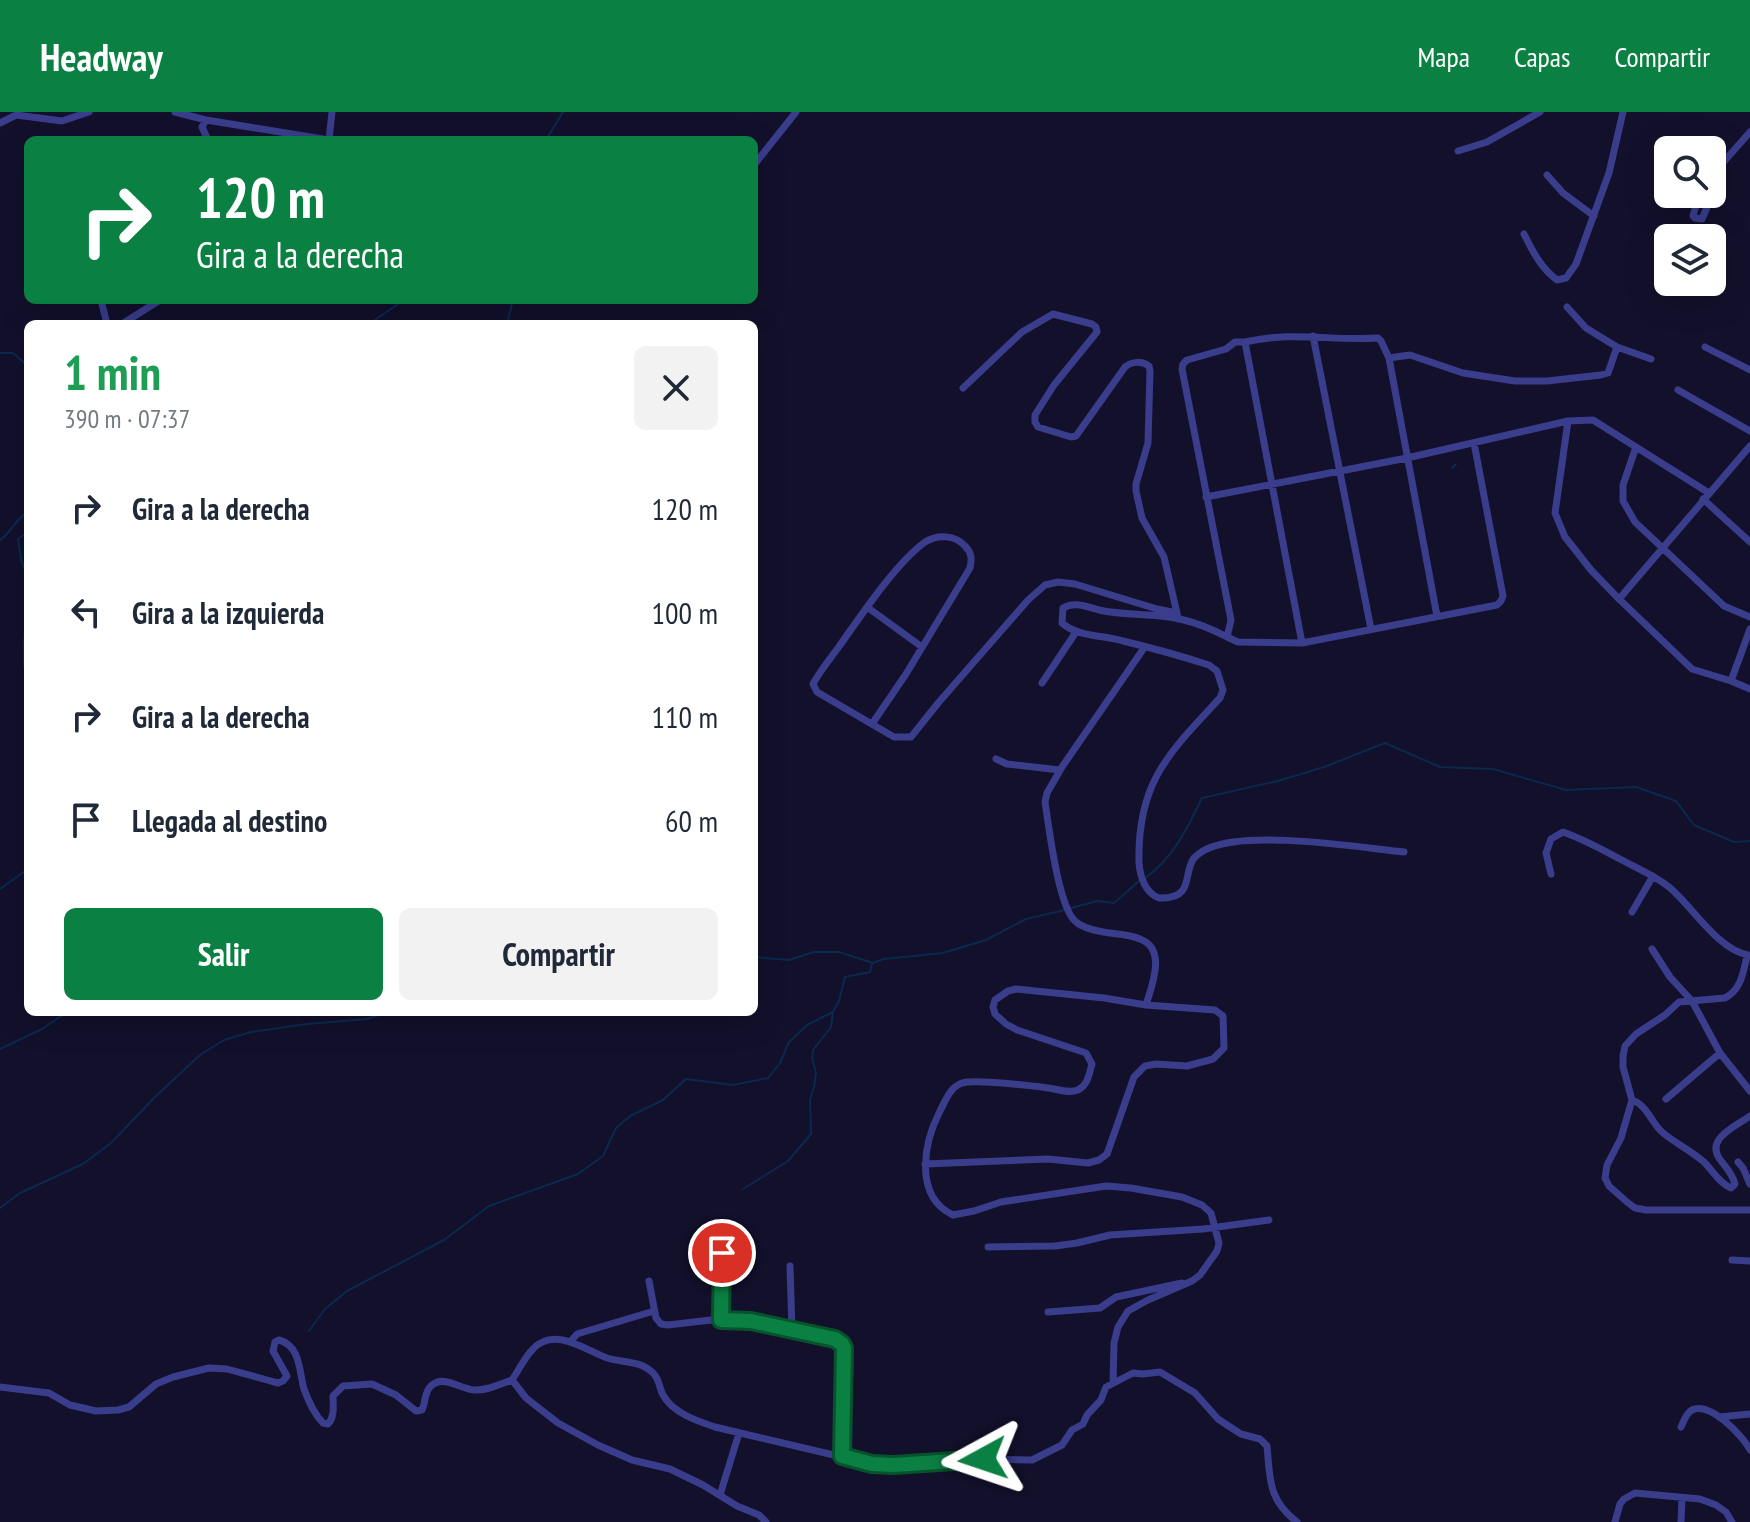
<!DOCTYPE html>
<html lang="es">
<head>
<meta charset="utf-8">
<style>
	body { margin:0; font-family:"PT Sans Narrow",sans-serif; background:#f2f2f3; color:#1f2937; height:100vh; display:flex; flex-direction:column; font-size:30px; white-space:nowrap }
	* { box-sizing:border-box; margin:0 }
	p { font-size:26px; color:#747a83 }
	.icon { flex:none; width:44px; height:44px; fill:none; stroke:currentColor; stroke-width:2; stroke-linecap:round; stroke-linejoin:round }
	.map { position:relative; flex:1; overflow:hidden }
	.panel { position:absolute; left:24px; top:208px; width:734px; height:696px; display:flex; flex-direction:column; background:#fff; border-radius:12px; box-shadow:0 8px 32px #0002 }
	.panel>* { flex:none }
	.guide { position:absolute; left:24px; top:24px; width:734px; height:168px; border-radius:12px; box-shadow:0 8px 32px #0002; background:#0b8043; color:#fff; overflow:hidden }
	.tools { position:absolute; left:1654px; top:24px; display:grid; gap:16px }
	.tools a { display:grid; place-items:center; width:72px; height:72px; border-radius:12px; background:#fff; box-shadow:0 8px 32px #0002; font-size:40px }
	.pin { position:absolute; display:grid; place-items:center; width:68px; height:68px; color:#fff; margin:-34px; border:4px solid #fff; border-radius:50%; box-shadow:0 2px 8px #0007 }
	.me { position:absolute; width:88px; margin:-44px; rotate:265deg; stroke-linejoin:round; filter:drop-shadow(0 0 6px #0008) }
	.turn { display:flex; align-items:center; gap:28px; height:168px; padding:0 40px; font-size:36px }
	.turn .icon { width:104px; height:104px; stroke-width:2.5 }
	.turn b { display:block; font-size:56px; line-height:68px }
	.round { display:grid; place-items:center; flex:none; width:84px; height:84px; border-radius:12px; background:#f2f2f3 }
	.overview { display:flex; align-items:center; justify-content:space-between; height:136px; padding:0 40px }
	h1 { font-size:48px; font-weight:800; line-height:60px; color:#1e9e55 }
	.button { display:flex; gap:16px; margin-top:auto; padding:16px 40px }
	.button a { flex:1; height:92px; border-radius:12px; background:#0b8043; color:#fff; font-size:32px; font-weight:800; line-height:92px; text-align:center }
	.button a+a { background:#f2f2f3; color:#1f2937 }
	ul { padding:0; list-style:none }
	li { display:flex; align-items:center; gap:24px; height:104px; padding:0 40px }
	li div { flex:1 }
	li b { display:block; font-size:30px }
	li em { font-style:normal }
	header { display:flex; align-items:center; gap:48px; box-sizing:border-box; height:112px; padding:0 40px; background:#0b8043; color:#fff }
	header strong { font-size:38px }
	nav { display:flex; gap:44px; margin-inline-start:auto; font-size:28px }
	.map>svg:first-child { display:block }
</style>
</head>
<body>
<header>
<strong>Headway</strong>
<nav><a>Mapa</a><a>Capas</a><a>Compartir</a></nav>
</header>
<div class="map">
<svg width="1750" height="1410" viewBox="0 0 1750 1410">
	<rect width="100%" height="100%" fill="#12102b"/>
	<g fill="none" stroke-linecap="round" stroke-linejoin="round">
		<!-- stream -->
		<path stroke="#0a294f" stroke-width="2" d="M546,28l17,-28
			M369,212l35,-24
			M507,212l6,-24
			M0,241h13l15,13
			M1452,356l4,-4
			M28,420l-10,7 3,21 7,17 -4,68v20l4,22
			M0,428c12,-8 15,-21 28,-28
			M1145,766c27,-18 43,-51 57,-80l76,-17 46,-14 61,-24 55,24 53,2 73,21 70,-3 40,14 18,24 40,17 16,-1
			M0,777l28,-20
			M1071,796l26,-7 17,2 25,-22
			M754,845l35,3 25,-8h25l34,11 11,-4 59,-6 43,-13 40,-21 39,-9
			M0,937l42,-20 25,-17
			M743,1077l45,-28 23,-27 -1,-34 4,-13 2,-14 -4,-15 1,-8 18,-23 2,-15 6,-11 6,-24 25,-5 2,-8
			M0,1096l20,-15 63,-29 28,-21 45,-47 44,-41 24,-15 27,-8 56,-8 60,-5 21,-7
			M309,1219l16,-22 22,-18 97,-51 45,-34 89,-32 25,-18 13,-28 14,-12 33,-16 23,-21 47,6 35,-7 12,-15 9,-21 18,-17 26,-13"/>
		<!-- street -->
		<path stroke="#393d8c" stroke-width="7" d="M175,0l31,8 123,20 3,-28
			M206,8l-4,7 6,13
			M0,11l16,-8 46,6 27,-9
			M1458,39l29,-9 53,-30
			M754,53l42,-53
			M1547,63l16,18 31,23
			M1712,63l38,-43
			M1712,75l6,-17
			M1699,82l-6,22 2,2 7,1 6,-14 2,-11
			M1524,122c9,18 17,34 33,46l9,-2 10,-14 33,-91 14,-61
			M101,188l6,24
			M1567,195l19,21 31,19 34,12
			M122,212l38,-24
			M1313,224l58,293
			M1245,230c47,-11 86,-1 133,-4l3,3 8,17 48,258
			M1705,235l45,23
			M1389,246l21,-3 53,18 52,8h32l54,-6 7,-2 9,-26
			M963,276l59,-56 31,-18 39,10 4,3 1,5 -43,53 -19,30v7l3,5 33,10 5,-1 49,-69c7,-6 17,-6 24,-1l1,5 -2,72 -12,41v7l6,27 22,39 13,56
			M1678,278l72,41
			M1568,309l-13,92 10,24 26,33 28,29 73,70 39,12 19,8
			M1636,335l-13,38v16l12,21 89,84 26,11
			M1206,385l201,-39 161,-37 25,-1 116,73
			M1703,387l47,43
			M1619,487l131,-153
			M867,495l55,40
			M1227,525c-15,-8 -30,-14 -47,-18 -27,-6 -54,-3 -81,-9 -12,-3 -25,-9 -36,-2l-1,15c16,14 40,12 61,18 29,7 58,15 86,24l8,6 6,19 -3,8c-51,55 -83,84 -81,165 1,13 6,30 20,35 2,0 10,0 12,-1 21,-4 13,-26 23,-39 4,-4 10,-8 15,-10 42,-18 147,-1 195,4
			M1302,531l-57,-301h-10l-9,7 -39,11 -4,4 -1,5 49,251 -4,17 11,5 64,1 195,-38 4,-4 2,-5 -29,-153
			M1731,569l19,-52
			M1042,571l34,-51
			M872,612l34,-50 64,-106c2,-9 2,-15 -5,-22 -10,-11 -27,-12 -40,-4 -30,22 -65,75 -87,106 -9,12 -18,23 -25,36l4,8 77,45h17l28,-35 89,-102 17,-15 13,-3 17,2 82,25 20,4 1,6
			M996,647l11,5 53,6
			M1551,762l-5,-21 5,-14 12,-7c20,7 38,17 57,27 16,9 34,16 49,28 24,20 48,62 79,68
			M1632,800l21,-36
			M1652,837l18,28 22,24 28,52 30,38
			M1747,844c-4,17 -6,34 -22,42l-46,4 -14,13 -29,19 -11,12 -2,10v11l9,33 -11,38 -14,27 -2,13 4,8 18,16 8,6 11,2h104
			M1666,987l54,-46
			M1632,988c15,5 19,22 30,32 11,10 30,19 42,30 9,9 15,21 27,26l4,-4c-2,-9 -7,-14 -13,-22 -19,-22 11,-34 28,-46
			M1738,1050l5,6 7,16
			M925,1052l123,-5 40,4 11,-3 8,-6 27,-77 11,-11 11,-2 31,2 26,-7 11,-11 -1,-32 -8,-6 -69,-5
			M718,1123l4,18 -1,67
			M988,1135l67,-1 22,-3 33,-8 93,-6 66,-9
			M1732,1148l18,1
			M790,1154l2,64
			M649,1169l7,37 5,6 7,1 43,-5 40,1 84,18 7,5 2,4 -2,108
			M1048,1200l52,-4 16,-11 66,-14
			M571,1229l6,-7 77,-23
			M512,1268l14,18 32,25 40,22 34,15 38,9 33,16 34,21 22,9 7,7
			M1113,1271l1,-40 4,-16 10,-16 20,-11 44,-19 8,-6 17,-24 2,-8 -8,-30 -9,-8 -20,-8 -51,-9 -25,-2 -105,16 -27,9 -21,4c-40,-19 -29,-73 -13,-104 6,-11 9,-23 22,-28 13,-4 70,3 86,5 9,1 21,6 30,2 10,-5 11,-16 14,-26l-6,-11 -69,-23 -11,-6 -11,-10 -2,-7 2,-7 13,-9 8,-2 88,9 42,7c6,-20 21,-56 -6,-66 -11,-5 -25,-5 -37,-7 -9,-2 -21,-4 -28,-11 -17,-16 -26,-94 -30,-119l2,-9 15,-26 82,-119
			M0,1275l49,6 21,12 26,6 22,-1 11,-3 27,-23 17,-7 36,-9 18,1 40,11 11,3 5,-2 4,-5 -14,-25 2,-9 4,-2c22,6 20,32 25,49 4,11 11,26 19,34l5,1c7,-7 5,-19 5,-28l10,-10 29,-2 24,11 20,16 6,-1c4,-8 2,-18 9,-24 12,-12 29,3 43,4 13,1 26,-6 38,-10 7,-10 12,-22 21,-31 21,-23 52,1 74,9 16,5 33,2 46,15 7,7 6,15 10,22 10,18 34,26 52,32l157,37 62,-1 49,-4 49,1 30,-15 10,-15 11,-6 4,-9 14,-15 5,-13 27,-14 10,1 17,-2 35,21 23,26 9,6 14,9 19,5 7,7c3,33 1,54 30,76
			M1719,1305l31,-3
			M1681,1315c3,-6 5,-14 11,-17 18,-9 51,26 58,40
			M720,1383l19,-62
			M1615,1410l5,-18 4,-5 11,-6 65,6 16,6 10,7 6,10
			M1681,1410l1,-24"/>
	</g>
	<g fill="none" stroke-linecap="round" stroke-linejoin="round">
		<defs>
			<path id="route" d="M722,1141l-1,67 30,1 84,18 7,5 2,4 -2,108 30,8 22,1 89,-6"/>
		</defs>
		<!-- route casing -->
		<use href="#route" stroke="#07532c" stroke-width="20"/>
		<!-- route -->
		<use href="#route" stroke="#0b8043" stroke-width="14"/>
	</g>
</svg>
<div class="tools">
<a><svg class="icon" aria-label="search" viewBox="0 0 24 24"><circle cx="10" cy="10" r="6"/><path d="M15 15l6 6"/></svg></a>
<a><svg class="icon" aria-label="layers" viewBox="0 0 24 24"><path d="M12 4l9 5-9 5-9-5zM3 14l9 5 9-5"/></svg></a>
</div>
<div class="pin" style="left:722px;top:1141px;background:#d93025"><svg class="icon" aria-label="arrive" viewBox="0 0 24 24"><path d="M6 21V4h12l-3 4 3 4H6"/></svg></div>
<svg class="me" style="left:983px;top:1347px" viewBox="-20 -20 40 40"><path d="M0-17L14 15 0 8-14 15z" fill="#0b8043" stroke="#fff" stroke-width="4"/></svg>
<div class="guide">
<div class="turn"><svg class="icon" aria-label="right" viewBox="0 0 24 24"><path d="M7 20v-9h11M14 6l5 5-5 5"/></svg><div><b>120 m</b>Gira a la derecha</div></div>
</div>
<section class="panel">
<div class="overview"><div><h1>1 min</h1><p>390 m · 07:37</p></div><a class="round"><svg class="icon" aria-label="close" viewBox="0 0 24 24"><path d="M6 6l12 12M18 6L6 18"/></svg></a></div>
<ul>
<li><svg class="icon" aria-label="right" viewBox="0 0 24 24"><path d="M7 20v-9h11M14 6l5 5-5 5"/></svg><div><b>Gira a la derecha</b></div><em>120 m</em></li>
<li><svg class="icon" aria-label="left" viewBox="0 0 24 24"><path d="M17 20v-9H6M10 6l-5 5 5 5"/></svg><div><b>Gira a la izquierda</b></div><em>100 m</em></li>
<li><svg class="icon" aria-label="right" viewBox="0 0 24 24"><path d="M7 20v-9h11M14 6l5 5-5 5"/></svg><div><b>Gira a la derecha</b></div><em>110 m</em></li>
<li><svg class="icon" aria-label="arrive" viewBox="0 0 24 24"><path d="M6 21V4h12l-3 4 3 4H6"/></svg><div><b>Llegada al destino</b></div><em>60 m</em></li>
</ul>
<div class="button"><a>Salir</a><a>Compartir</a></div>
</section>
</div>
</body>
</html>
